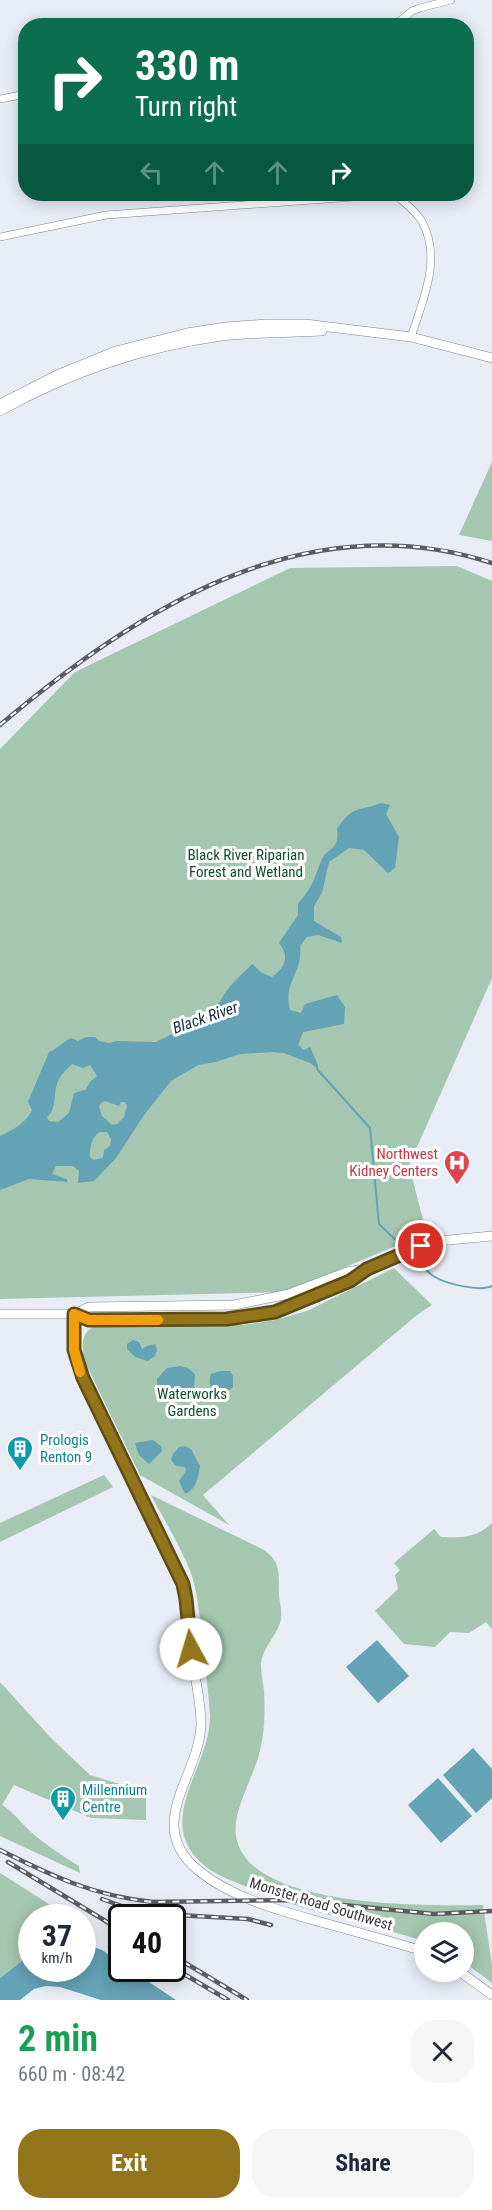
<!DOCTYPE html>
<html lang="en">
<head>
<meta charset="utf-8">
<style>
	body { margin:0; font-family:"Roboto Condensed",sans-serif; background:#f6f6f7; color:#1f2937; height:100vh; display:flex; flex-direction:column; font-size:22px; white-space:nowrap }
	* { box-sizing:border-box; margin:0 }
	p { font-size:20px; color:#747a83 }
	.icon { flex:none; width:33px; height:33px; fill:none; stroke:currentColor; stroke-width:2; stroke-linecap:round; stroke-linejoin:round }
	.map { position:relative; height:2000px; overflow:hidden }
	.panel { display:flex; flex-direction:column; background:#fff; flex:1 }
	.panel>* { flex:none }
	.hud { position:absolute; left:18px; top:18px; width:456px; height:183px; border-radius:24px; box-shadow:0 3px 15px #0003; background:#0b6e4f; color:#fff; overflow:hidden }
	.controls { position:absolute; left:414px; top:1922px; display:grid; gap:12px }
	.controls a { display:grid; place-items:center; width:60px; height:60px; border-radius:50%; background:#fff; box-shadow:0 3px 15px #0003; font-size:30px }
	.speed { position:absolute; left:18px; top:1904px; display:flex; gap:12px; font-size:30px; font-weight:700; text-align:center }
	.speed>* { display:grid; place-content:center; width:78px; height:78px; border-radius:50%; background:#fff; box-shadow:0 3px 15px #0003; line-height:1 }
	.speed small { font-size:15px; font-weight:400 }
	.speed .limit { border:3px solid #111; border-radius:9px; background:#fff; color:#111 }
	.pin { position:absolute; display:grid; place-items:center; width:51px; height:51px; color:#fff; margin:-26px; border:3px solid #fff; border-radius:50%; box-shadow:0 2px 6px #0007 }
	.me { position:absolute; width:66px; margin:-33px; rotate:354deg; stroke-linejoin:round; filter:drop-shadow(0 0 4px #0008) }
	.turn { display:flex; align-items:center; gap:21px; height:126px; padding:0 18px; font-size:27px }
	.turn .icon { width:78px; height:78px; stroke-width:2.5 }
	.turn b { display:block; font-size:42px; line-height:51px }
	.lanes { display:flex; align-items:center; height:57px; padding:0 18px; background:#0003; justify-content:center; gap:30px; direction:ltr }
	.lanes .off { opacity:.35 }
	.round { display:grid; place-items:center; flex:none; width:63px; height:63px; border-radius:24px; background:#f6f6f7 }
	.head { display:flex; align-items:center; justify-content:space-between; height:102px; padding:0 18px }
	h1 { font-size:36px; font-weight:700; line-height:45px; color:#1e9e55 }
	.cta { display:flex; gap:12px; margin-top:auto; padding:12px 18px }
	.cta a { flex:1; height:69px; border-radius:24px; background:#92751b; color:#fff; font-size:24px; font-weight:700; line-height:69px; text-align:center }
	.cta a+a { background:#f6f6f7; color:#1f2937 }
	.map>svg:first-child { display:block }
</style>
</head>
<body>
<div class="map">
<svg width="492" height="2000" viewBox="0 0 492 2000">
	<rect width="100%" height="100%" fill="#e8ecf5"/>
	<!-- green -->
	<path fill="#a5c6b0" d="M492,462v79l-33,-6z
		M457,566l35,15v397l-83,187 14,55 6,12 -143,60 -286,7v-550l75,-77 215,-104z
		M394,1268l38,37 -15,10 -214,180 26,30 -89,-50 -56,-115c-2,-16 -4,-29 14,-35h146l31,-5 32,-9z
		M104,1475l9,12 -113,55v-19z
		M151,1495l111,54c21,13 16,26 17,47 1,9 4,18 1,27 -5,15 -17,24 -19,41 0,9 2,18 3,27 1,21 1,42 -5,63 -6,25 -27,57 -23,82 11,73 191,70 247,69l9,60v18l-28,-21v-30h-40v9c-58,-18 -120,-29 -177,-54 -14,-6 -29,-11 -41,-20 -56,-44 5,-100 4,-151 -1,-23 -5,-46 -7,-68 -3,-24 -4,-49 -11,-72 -10,-28 -27,-54 -41,-81z
		M492,1523v106l-6,-7 -17,11 -19,-1 -15,15 -31,-3 -29,-33 23,-22 -3,-14 5,-5 -6,-7 40,-34 7,8c21,1 36,1 51,-14z
		M0,1682l51,56 39,37 56,17v28l-55,-2 -77,-33 -12,20c13,8 18,17 29,27 15,13 30,23 48,34l1,7 -80,-37z
		M0,1873l52,33 11,11h-31l-1,37 -31,24z"/>
	<!-- water -->
	<path fill="#64a2b5" fill-rule="evenodd" d="M381,803l9,2 -4,9 13,23 -4,31 -7,5 -24,-23 -15,-2 -20,14 -7,31 -8,13v15l27,16 1,6 -24,-8 -11,2 -7,9c3,27 -17,35 -10,64l11,3 4,-9 32,-9 8,12 -1,17 -41,8 -5,13 6,5 6,-3 8,18v4l-8,-6 -26,-10 -12,-1 -32,2 -24,8 -18,3 -27,16 -27,34 -28,43 -22,23 -16,2 1,-12 -6,-5h-17l-4,8 15,5v3l-38,-3 -29,11v-54c13,-6 26,-13 32,-26l-4,-8 21,-50c9,-3 13,-10 22,-14l7,3 8,-4h9l4,4 10,2 7,-2 40,1 20,-10 10,-2 5,-6 15,-8 1,-8 13,-6c7,-16 21,-26 32,-38l10,9 10,4c13,-9 18,-21 7,-34l19,-28v-12c14,-14 16,-24 23,-42 6,-14 19,-10 16,-32 16,-24 20,-17 44,-26zM72,1064l11,4 7,-3 7,11 -6,5 -6,9 -11,3 -5,20 -11,9 -9,-1 -2,-4c10,-8 6,-21 10,-33 2,-8 9,-14 15,-20zM105,1101l14,5 2,-4h4l2,4 -3,11 -7,7 -5,1 -10,-9 -3,-9 2,-4zM100,1132h7l4,7 -1,7 -6,4 -1,8 -10,2 -3,-3c-1,-8 2,-21 10,-25z
		M133,1340l6,2 3,7 5,-3 8,-2 2,6 -2,6 -7,5 -13,-4 -8,-8v-5z
		M180,1366l8,2 7,6 -1,18 -6,7 -26,-4 -5,-7v-9l10,-11z
		M220,1371h10l3,5v11l-8,6 -9,1c-6,-7 -8,-11 -5,-20z
		M153,1440l8,6 1,5 -13,13 -10,-9 -4,-12z
		M185,1446l6,3 9,17c-2,11 -3,23 -15,28l-6,-13 7,-10 -1,-4 -9,-1 -5,-6 2,-6 6,-7z
		M377,1640l32,36 -31,27 -32,-36z
		M473,1748l19,21v29l-16,15 -33,-38z
		M438,1778l34,38 -31,27 -33,-38z
		M83,1943l19,7 19,13 1,5h6l48,32h-75l-41,-13 -14,-1 -12,3 -14,11h-20v-22l31,-24 1,14h50z"/>
	<g fill="none" stroke-linecap="round" stroke-linejoin="round">
		<!-- stream -->
		<path stroke="#64a2b5" stroke-width="2" d="M317,1069l53,59 9,96 27,26
			M410,1254c8,7 16,18 25,23 12,7 45,15 57,9"/>
		<defs>
			<path id="street" d="M381,26l19,-5 12,-10 8,-3 31,-8
				M0,99l26,-5
				M395,194c8,8 19,15 26,26 22,37 2,80 -10,117
				M0,237l106,-22 289,-21"/>
			<path id="secondary" d="M0,404l57,-29 59,-24 71,-18 39,-6 40,-3h39l106,13 81,21
				M0,411c68,-38 144,-64 221,-75 33,-4 68,-3 101,-5
				M0,1314h74l15,6c95,0 195,10 276,-50
				M74,1314v36l4,16 100,206c10,28 11,56 14,85 3,22 9,45 9,67 -1,52 -59,101 -2,147 35,28 83,40 125,52 34,9 67,19 100,28
				M74,1314l15,-7 145,-2 55,-11 58,-22 20,-3 54,-23 17,-5 54,-5
				M459,1971l33,24"/>
		</defs>
		<!-- street casing -->
		<use href="#street" stroke="#7e828a" stroke-width="8"/>
		<!-- secondary casing -->
		<use href="#secondary" stroke="#7e828a" stroke-width="10"/>
		<!-- street -->
		<use href="#street" stroke="#fff" stroke-width="7"/>
		<!-- secondary -->
		<use href="#secondary" stroke="#fff" stroke-width="9"/>
		<defs>
			<path id="rail" d="M0,725c138,-116 305,-223 492,-162
				M0,1850c52,26 94,46 153,52l139,-2 142,14 58,-3
				M8,1862l114,69
				M102,1899l39,14 107,6 23,6
				M172,1955l75,45
				M172,1967l56,33"/>
		</defs>
		<!-- rail casing -->
		<use href="#rail" stroke="#5a5c61" stroke-width="4.5"/>
		<!-- rail -->
		<use href="#rail" stroke="#fff" stroke-width="2" stroke-dasharray="7" stroke-linecap="butt"/>
	</g>
	<g fill="none" stroke-linecap="round" stroke-linejoin="round">
		<defs>
			<path id="route" d="M191,1649l-5,-50 -3,-15 -100,-206 -9,-28v-36l15,6 138,-1 48,-7 75,-31 17,-12 54,-23"/>
		</defs>
		<!-- route casing -->
		<use href="#route" stroke="#5f4c12" stroke-width="15"/>
		<!-- route -->
		<use href="#route" stroke="#92751b" stroke-width="10"/>
		<!-- slow -->
		<path stroke="#f59e0b" stroke-width="10" d="M80,1372l-6,-22v-36l15,6h69"/>
	</g>
	<!-- icons -->
	<defs>
		<symbol id="hospital-pin" viewBox="-11 -11 22 30"><path d="M0 17L-7.5 6A9.5 9.5 0 1 1 7.5 6Z" fill="#e0444e" stroke="#fff"/><path d="M-5-5h3v3.5h4V-5h3V5h-3V1.5h-4V5h-3Z" fill="#fff"/></symbol>
		<symbol id="building-pin" viewBox="-11 -11 22 30"><path d="M0 17L-7.5 6A9.5 9.5 0 1 1 7.5 6Z" fill="#0f9aa8" stroke="#fff"/><path d="M-4-6H4V6H1V3H-1V6H-4ZM-2.5-4.3h1.7v1.8h-1.7ZM.8-4.3h1.7v1.8H.8ZM-2.5-1h1.7V.8h-1.7ZM.8-1h1.7V.8H.8Z" fill="#fff"/></symbol>
	</defs>
	<g fill-rule="evenodd">
		<use href="#hospital-pin" x="442" y="1148" width="30" height="40"/>
		<use href="#building-pin" x="5" y="1434" width="30" height="40"/>
		<use href="#building-pin" x="48" y="1784" width="30" height="40"/>
	</g>
	<g text-anchor="middle" stroke-width="6" stroke-linejoin="round" paint-order="stroke">
		<!-- park labels -->
		<g font-size="15" fill="#124d2e" stroke="#fff">
			<text x="246" y="860">Black River Riparian<tspan x="246" dy="17">Forest and Wetland</tspan></text>
			<text x="192" y="1399">Waterworks<tspan x="192" dy="17">Gardens</tspan></text>
		</g>
		<!-- health labels -->
		<g font-size="15" fill="#be3a42" stroke="#fff" text-anchor="end">
			<text x="438" y="1159">Northwest<tspan x="438" dy="17">Kidney Centers</tspan></text>
		</g>
		<!-- culture labels -->
		<g font-size="15" fill="#0d838f" stroke="#fff" text-anchor="start">
			<text x="40" y="1445">Prologis<tspan x="40" dy="17">Renton 9</tspan></text>
			<text x="82" y="1795">Millennium<tspan x="82" dy="17">Centre</tspan></text>
		</g>
		<!-- street labels -->
		<g font-size="15" fill="#38393d" stroke="#fff">
			<text transform="translate(321 1904) rotate(17)" y="5">Monster Road Southwest</text>
		</g>
		<!-- water labels -->
		<g font-size="16" font-style="italic" fill="#102f38" stroke="#fff">
			<text transform="translate(205 1017) rotate(-19)" y="6">Black River</text>
		</g>
	</g>
</svg>
<div class="controls">
<a><svg class="icon" aria-label="layers" viewBox="0 0 24 24"><path d="M12 4l9 5-9 5-9-5zM3 14l9 5 9-5"/></svg></a>
</div>
<div class="speed"><div>37<small>km/h</small></div><div class="limit">40</div></div>
<div class="pin" style="left:421px;top:1246px;background:#d93025"><svg class="icon" aria-label="arrive" viewBox="0 0 24 24"><path d="M6 21V4h12l-3 4 3 4H6"/></svg></div>
<svg class="me" style="left:191px;top:1649px" viewBox="-20 -20 40 40"><circle r="19" fill="#fff"/><path d="M0-13L10 11 0 6-10 11z" fill="#92751b"/></svg>
<div class="hud">
<div class="turn"><svg class="icon" aria-label="right" viewBox="0 0 24 24"><path d="M7 20v-9h11M14 6l5 5-5 5"/></svg><div><b>330 m</b>Turn right</div></div>
<div class="lanes"><svg class="icon off" aria-label="left" viewBox="0 0 24 24"><path d="M17 20v-9H6M10 6l-5 5 5 5"/></svg><svg class="icon off" aria-label="ahead" viewBox="0 0 24 24"><path d="M12 20V5M6 11l6-6 6 6"/></svg><svg class="icon off" aria-label="ahead" viewBox="0 0 24 24"><path d="M12 20V5M6 11l6-6 6 6"/></svg><svg class="icon" aria-label="right" viewBox="0 0 24 24"><path d="M7 20v-9h11M14 6l5 5-5 5"/></svg></div>
</div>
</div>
<section class="panel">
<div class="head"><div><h1>2 min</h1><p>660 m · 08:42</p></div><a class="round"><svg class="icon" aria-label="close" viewBox="0 0 24 24"><path d="M6 6l12 12M18 6L6 18"/></svg></a></div>
<div class="cta"><a>Exit</a><a>Share</a></div>
</section>
</body>
</html>
